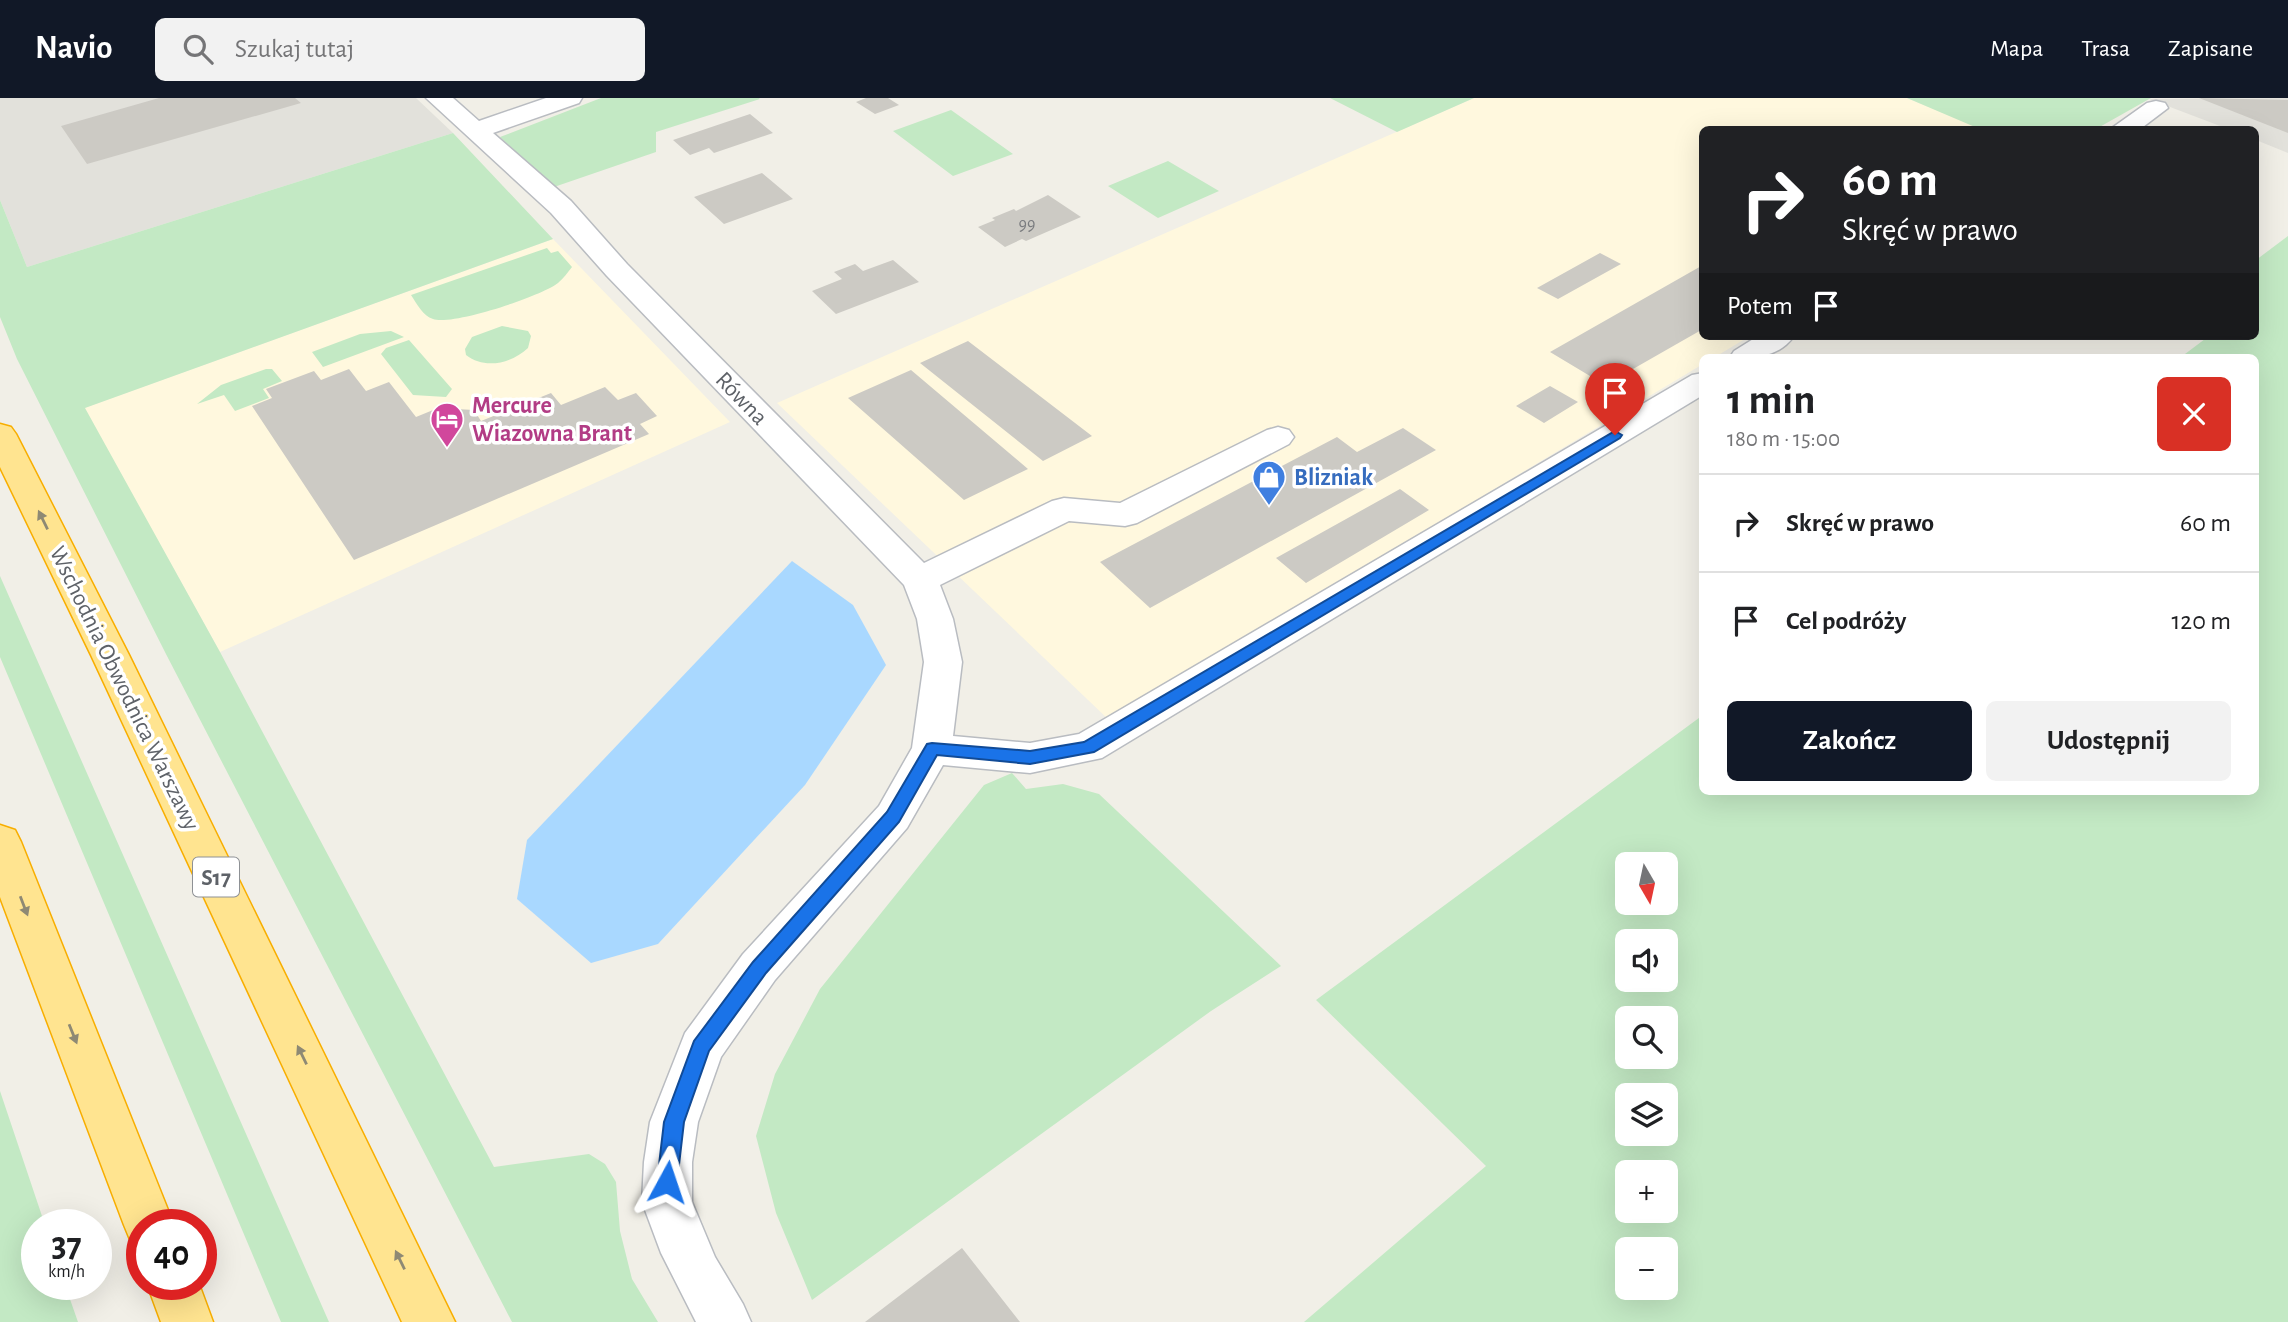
<!DOCTYPE html>
<html lang="pl">
<head>
<meta charset="utf-8">
<style>
	body { margin:0; font-family:"Alegreya Sans",sans-serif; background:#f2f2f2; color:#202124; height:100vh; display:flex; flex-direction:column; font-size:26px; white-space:nowrap }
	* { box-sizing:border-box; margin:0 }
	p { font-size:23px; color:#757577 }
	.icon { flex:none; width:38px; height:38px; fill:none; stroke:currentColor; stroke-width:2; stroke-linecap:round; stroke-linejoin:round }
	.map { position:relative; flex:1; overflow:hidden }
	.side { position:absolute; left:1699px; top:256px; width:560px; height:441px; display:flex; flex-direction:column; background:#fff; border-radius:10px; box-shadow:0 7px 28px #0002 }
	.side>* { flex:none }
	.guide { position:absolute; left:1699px; top:28px; width:560px; height:214px; border-radius:10px; box-shadow:0 7px 28px #0002; background:#202124; color:#fff; overflow:hidden }
	.needle { width:46px; rotate:171deg }
	.fabs { position:absolute; left:1615px; top:754px; display:grid; gap:14px }
	.fabs a { display:grid; place-items:center; width:63px; height:63px; border-radius:10px; background:#fff; box-shadow:0 7px 28px #0002; font-size:35px }
	.speed { position:absolute; left:21px; top:1111px; display:flex; gap:14px; font-size:35px; font-weight:700; text-align:center }
	.speed>* { display:grid; place-content:center; width:91px; height:91px; border-radius:50%; background:#fff; box-shadow:0 7px 28px #0002; line-height:1 }
	.speed small { font-size:18px; font-weight:400 }
	.speed .limit { border:10px solid #d22; background:#fff; color:#111 }
	.pin { position:absolute; display:grid; place-items:center; width:60px; height:60px; color:#fff; margin:-72px -30px; border-radius:50% 50% 50% 0; rotate:-45deg; box-shadow:0 0 7px #0007 }
	.pin .icon { rotate:45deg }
	.me { position:absolute; width:77px; margin:-38px; rotate:5deg; stroke-linejoin:round; filter:drop-shadow(0 0 5px #0008) }
	.turn { display:flex; align-items:center; gap:24px; height:147px; padding:0 28px; font-size:32px }
	.turn .icon { width:91px; height:91px; stroke-width:2.5 }
	.turn b { display:block; font-size:49px; line-height:60px }
	.then { display:flex; align-items:center; height:66px; padding:0 28px; background:#0003; gap:14px; font-size:26px }
	.round { display:grid; place-items:center; flex:none; width:74px; height:74px; border-radius:10px; background:#f2f2f2 }
	.summary { display:flex; align-items:center; justify-content:space-between; height:119px; padding:0 28px }
	h1 { font-size:42px; font-weight:700; line-height:52px }
	.cta { display:flex; gap:14px; margin-top:auto; padding:14px 28px }
	.cta a { flex:1; height:80px; border-radius:10px; background:#111827; color:#fff; font-size:28px; font-weight:700; line-height:80px; text-align:center }
	.cta a+a { background:#f2f2f2; color:#202124 }
	ul { padding:0; list-style:none }
	li { display:flex; align-items:center; gap:21px; height:98px; padding:0 28px; border-top:2px solid #e0e0e0 }
	li div { flex:1 }
	li b { display:block; font-size:26px }
	li em { font-style:normal }
	header { display:flex; align-items:center; gap:42px; box-sizing:border-box; height:98px; padding:0 35px; background:#111827; color:#fff }
	header strong { font-size:33px }
	nav { display:flex; gap:38px; margin-inline-start:auto; font-size:24px }
	.search { width:490px; height:63px; background:#f2f2f2; display:flex; align-items:center; gap:18px; box-sizing:border-box; padding:0 24px; border-radius:10px; color:#757577; font-size:26px }
	.map>svg:first-child { display:block }
</style>
</head>
<body>
<header>
<strong>Navio</strong>
<div class="search"><svg class="icon" aria-label="search" viewBox="0 0 24 24"><circle cx="10" cy="10" r="6"/><path d="M15 15l6 6"/></svg>Szukaj tutaj</div>
<nav><a>Mapa</a><a>Trasa</a><a>Zapisane</a></nav>
</header>
<div class="map">
<svg width="2288" height="1224" viewBox="0 0 2288 1224">
	<rect width="100%" height="100%" fill="#f1efe7"/>
	<!-- commercial -->
	<path fill="#fff8de" d="M1474,0h433l75,31 -279,1v206h47l-35,21h-12v7l-594,356 -332,-317z
		M553,141l177,183 -510,230 -136,-244z"/>
	<!-- industrial -->
	<path fill="#e2e1db" d="M0,0h416l37,35 -426,134 -27,-67z
		M2288,0v55l-32,-13v-10l-28,-1 -79,-30z"/>
	<!-- green -->
	<path fill="#c3e9c4" fill-rule="evenodd" d="M601,0h158l1,1 -104,33v20l-102,35 -54,-50z
		M1330,0h144l-77,34z
		M1907,0h244l-55,31 -114,1z
		M951,12l62,44 -60,22 -60,-45z
		M453,35l100,106 -468,169 135,244 274,515 95,-13 16,10 11,18 4,49 12,48 26,43h-146l-345,-666 -150,-297 -17,-42v-117l27,67z
		M1168,63l51,30 -61,27 -50,-32z
		M2288,138v1086h-984l182,-156 -170,-166 387,-285v76h553v-434h-75l28,-21h47v-76zM1628,766h38v39h-38zM1628,844h38v38h-38zM1628,920h38v39h-38zM1628,998h38v38h-38zM1628,1074h38v39h-38zM1628,1152h38v38h-38z
		M547,150l4,5 7,-2 14,16c-4,5 -9,12 -14,16 -16,13 -106,43 -125,36 -10,-3 -16,-15 -22,-24z
		M502,228l26,5 3,5 -3,12c-16,15 -43,22 -62,7l-1,-6 7,-12z
		M391,233l13,6 -81,30 -11,-15 48,-18z
		M409,242l43,49 -6,8 -33,-2 -32,-41 5,-6z
		M266,271h6l10,12 -19,8 6,9 -34,13 -11,-16 -27,9 24,-19z
		M0,478l329,746h-48l-281,-665z
		M1012,675l14,16 37,-5 36,10 182,172 -70,45 -399,289 -36,-87 -20,-77 19,-62 45,-85 164,-204z
		M0,993l45,134h-8v59l28,1 13,37h-78z"/>
	<!-- water -->
	<path fill="#a9d8ff" d="M792,463l61,44 33,60 -81,120 -147,159 -67,19 -74,-64 10,-59z"/>
	<!-- building -->
	<path fill="#cccac4" d="M159,0h136l6,5 -214,61 -26,-38z
		M866,0h22l11,7 -24,9 -19,-12z
		M2199,0l89,2v33z
		M750,16l23,19 -59,20 -5,-5 -19,7 -17,-15z
		M762,75l31,26 -69,25 -30,-27z
		M1048,97l33,22 -55,24 -4,-2 -17,8 -27,-20 17,-7 -3,-2 22,-9 2,2z
		M1600,155l21,11 -63,35 -21,-11z
		M893,162l26,22 -83,32 -24,-23 30,-12 -8,-7 21,-8 8,7z
		M1703,167v64l-98,56 -55,-33z
		M968,243l124,95 -49,25 -123,-98z
		M349,271l17,22 23,-9 27,35 22,-9 36,2 7,11 70,-28 10,12 44,-18 13,13 18,-7 21,23 -17,8 9,10 -295,126 -102,-154 20,-8 -6,-9 48,-18 7,9z
		M911,272l117,99 -64,31 -116,-102z
		M1550,288l28,16 -34,21 -28,-17z
		M1403,330l33,22 -286,158 -50,-46 237,-125 20,15z
		M1400,391l29,21 -123,73 -30,-25z
		M962,1150l58,74h-155z"/>
	<g fill="none" stroke-linecap="round" stroke-linejoin="round">
		<defs>
			<path id="minor" d="M426,0h27l26,23 67,-23h36l-3,5 -86,30 78,68 56,63 297,299 128,-62 12,-3 56,5 147,-73 11,-3 11,3 5,7 -5,7 -152,79 -12,3 -56,-5 -129,64 13,34 9,43 -9,74 77,7 49,-9 613,-359 11,-2v22l-601,363 -72,15 -87,-8 -36,63 -132,152 -54,77 -23,65 -6,40v40l23,55 28,47 8,18h-55l-35,-69 -19,-51 2,-40 6,-40 35,-89 58,-79 136,-148 33,-58 12,-86 -7,-43 -13,-34 -297,-309 -56,-63z
				M2156,3l9,2 3,5 -29,22h-30l38,-27z
				M1758,238h36c-16,23 -40,21 -64,21l4,-6z"/>
			<path id="highway" d="M0,326l11,3 5,7 113,221 326,667h-53l-311,-667 -91,-188z
				M0,727l15,5 6,12 153,383h-32v21l-11,-4 -7,-17 -124,-328z
				M147,1186h52l14,38h-52z"/>
		</defs>
		<!-- minor casing -->
		<use href="#minor" stroke="#b9bcc1" stroke-width="3"/>
		<!-- highway casing -->
		<use href="#highway" stroke="#f8ae00" stroke-width="3"/>
		<!-- minor -->
		<use href="#minor" fill="#fff" fill-rule="evenodd"/>
		<!-- highway -->
		<use href="#highway" fill="#ffe490" fill-rule="evenodd"/>
	</g>
	<!-- one-way arrows -->
	<defs><path id="oneway-solid" d="M-6-.8H1V-3.2L6.5 0L1 3.2V.8H-6Z" transform="scale(1.75)"/></defs>
	<g fill="#8e8974">
		<use href="#oneway-solid" transform="translate(43 422) rotate(-116)"/>
		<use href="#oneway-solid" transform="translate(24 808) rotate(69)"/>
		<use href="#oneway-solid" transform="translate(73 936) rotate(68)"/>
		<use href="#oneway-solid" transform="translate(302 957) rotate(-116)"/>
		<use href="#oneway-solid" transform="translate(400 1162) rotate(-116)"/>
	</g>
	<!-- route -->
	<path fill="#1a73e8" stroke="#114b97" stroke-width="2" d="M1615,333l7,4 -2,3 -526,314 -64,12 -93,-9 -38,67 -133,151 -57,78 -25,71 -7,60 -3,7 -7,3 -7,-3 -3,-7 7,-60 30,-81 59,-79 134,-150 40,-68 5,-1 98,8 54,-9z"/>
	<!-- icons -->
	<defs>
		<symbol id="hotel-pin" viewBox="-11 -11 22 30"><path d="M0 17L-7.5 6A9.5 9.5 0 1 1 7.5 6Z" fill="#d1479c" stroke="#fff"/><path d="M-6-4.5h1.5V1H6V5H4.5V3h-9V5H-6ZM-4 0a1.8 1.8 0 1 1 3.6 0ZM.5 0V-2.5h3Q6-2.5 6 0Z" fill="#fff"/></symbol>
		<symbol id="shop-pin" viewBox="-11 -11 22 30"><path d="M0 17L-7.5 6A9.5 9.5 0 1 1 7.5 6Z" fill="#3f7fe0" stroke="#fff"/><path d="M-5-2.5h2.3a2.7 3.5 0 0 1 5.4 0H5L5.5 6h-11ZM-1.5-2.5h3a1.5 2.3 0 0 0-3 0Z" fill="#fff"/></symbol>
	</defs>
	<g fill-rule="evenodd">
		<use href="#hotel-pin" x="428" y="302" width="38" height="52"/>
		<use href="#shop-pin" x="1250" y="360" width="38" height="52"/>
	</g>
	<g text-anchor="middle" stroke-width="7" stroke-linejoin="round" paint-order="stroke">
		<!-- far-number labels -->
		<g font-size="18" fill="#7a7c7f">
			<text x="1027" y="132">99</text>
		</g>
		<!-- shield labels -->
		<rect fill="#fff" stroke="#8e9195" stroke-width="2" x="193" y="759.5" width="46" height="39" rx="5"/>
		<g font-size="23" font-weight="bold" fill="#5e6268">
			<text x="216" y="787">S17</text>
		</g>
		<!-- street labels -->
		<g font-size="24" fill="#5e6268" stroke="#fff">
			<text transform="translate(742 300) rotate(46)" y="8">Równa</text>
			<text transform="translate(125 590) rotate(64)" y="8">Wschodnia Obwodnica Warszawy</text>
		</g>
		<!-- hotel labels -->
		<g font-size="24" font-weight="bold" fill="#b23c85" stroke="#fff" text-anchor="start">
			<text x="472" y="315">Mercure<tspan x="472" dy="28">Wiazowna Brant</tspan></text>
		</g>
		<!-- shop labels -->
		<g font-size="24" font-weight="bold" fill="#366cbe" stroke="#fff" text-anchor="start">
			<text x="1294" y="387">Blizniak</text>
		</g>
	</g>
</svg>
<div class="fabs">
<a><svg class="needle" viewBox="-14 -14 28 28"><path d="M0-13l5 13h-10z" fill="#e53935"/><path d="M0 13l5-13h-10z" fill="#757577"/></svg></a>
<a><svg class="icon" aria-label="sound" viewBox="0 0 24 24"><path d="M4 9h4l5-4v14l-5-4H4zM17 9q2 3 0 6"/></svg></a>
<a><svg class="icon" aria-label="search" viewBox="0 0 24 24"><circle cx="10" cy="10" r="6"/><path d="M15 15l6 6"/></svg></a>
<a><svg class="icon" aria-label="layers" viewBox="0 0 24 24"><path d="M12 4l9 5-9 5-9-5zM3 14l9 5 9-5"/></svg></a>
<a>+</a>
<a>−</a>
</div>
<div class="speed"><div>37<small>km/h</small></div><div class="limit">40</div></div>
<div class="pin" style="left:1615px;top:337px;background:#d93025"><svg class="icon" aria-label="arrive" viewBox="0 0 24 24"><path d="M6 21V4h12l-3 4 3 4H6"/></svg></div>
<svg class="me" style="left:667px;top:1084px" viewBox="-20 -20 40 40"><path d="M0-17L14 15 0 8-14 15z" fill="#1a73e8" stroke="#fff" stroke-width="4"/></svg>
<div class="guide">
<div class="turn"><svg class="icon" aria-label="right" viewBox="0 0 24 24"><path d="M7 20v-9h11M14 6l5 5-5 5"/></svg><div><b>60 m</b>Skręć w prawo</div></div>
<div class="then">Potem<svg class="icon" aria-label="arrive" viewBox="0 0 24 24"><path d="M6 21V4h12l-3 4 3 4H6"/></svg></div>
</div>
<section class="side">
<div class="summary"><div><h1>1 min</h1><p>180 m · 15:00</p></div><a class="round" style="background:#d93025;color:#fff"><svg class="icon" aria-label="close" viewBox="0 0 24 24"><path d="M6 6l12 12M18 6L6 18"/></svg></a></div>
<ul>
<li><svg class="icon" aria-label="right" viewBox="0 0 24 24"><path d="M7 20v-9h11M14 6l5 5-5 5"/></svg><div><b>Skręć w prawo</b></div><em>60 m</em></li>
<li><svg class="icon" aria-label="arrive" viewBox="0 0 24 24"><path d="M6 21V4h12l-3 4 3 4H6"/></svg><div><b>Cel podróży</b></div><em>120 m</em></li>
</ul>
<div class="cta"><a>Zakończ</a><a>Udostępnij</a></div>
</section>
</div>
</body>
</html>
